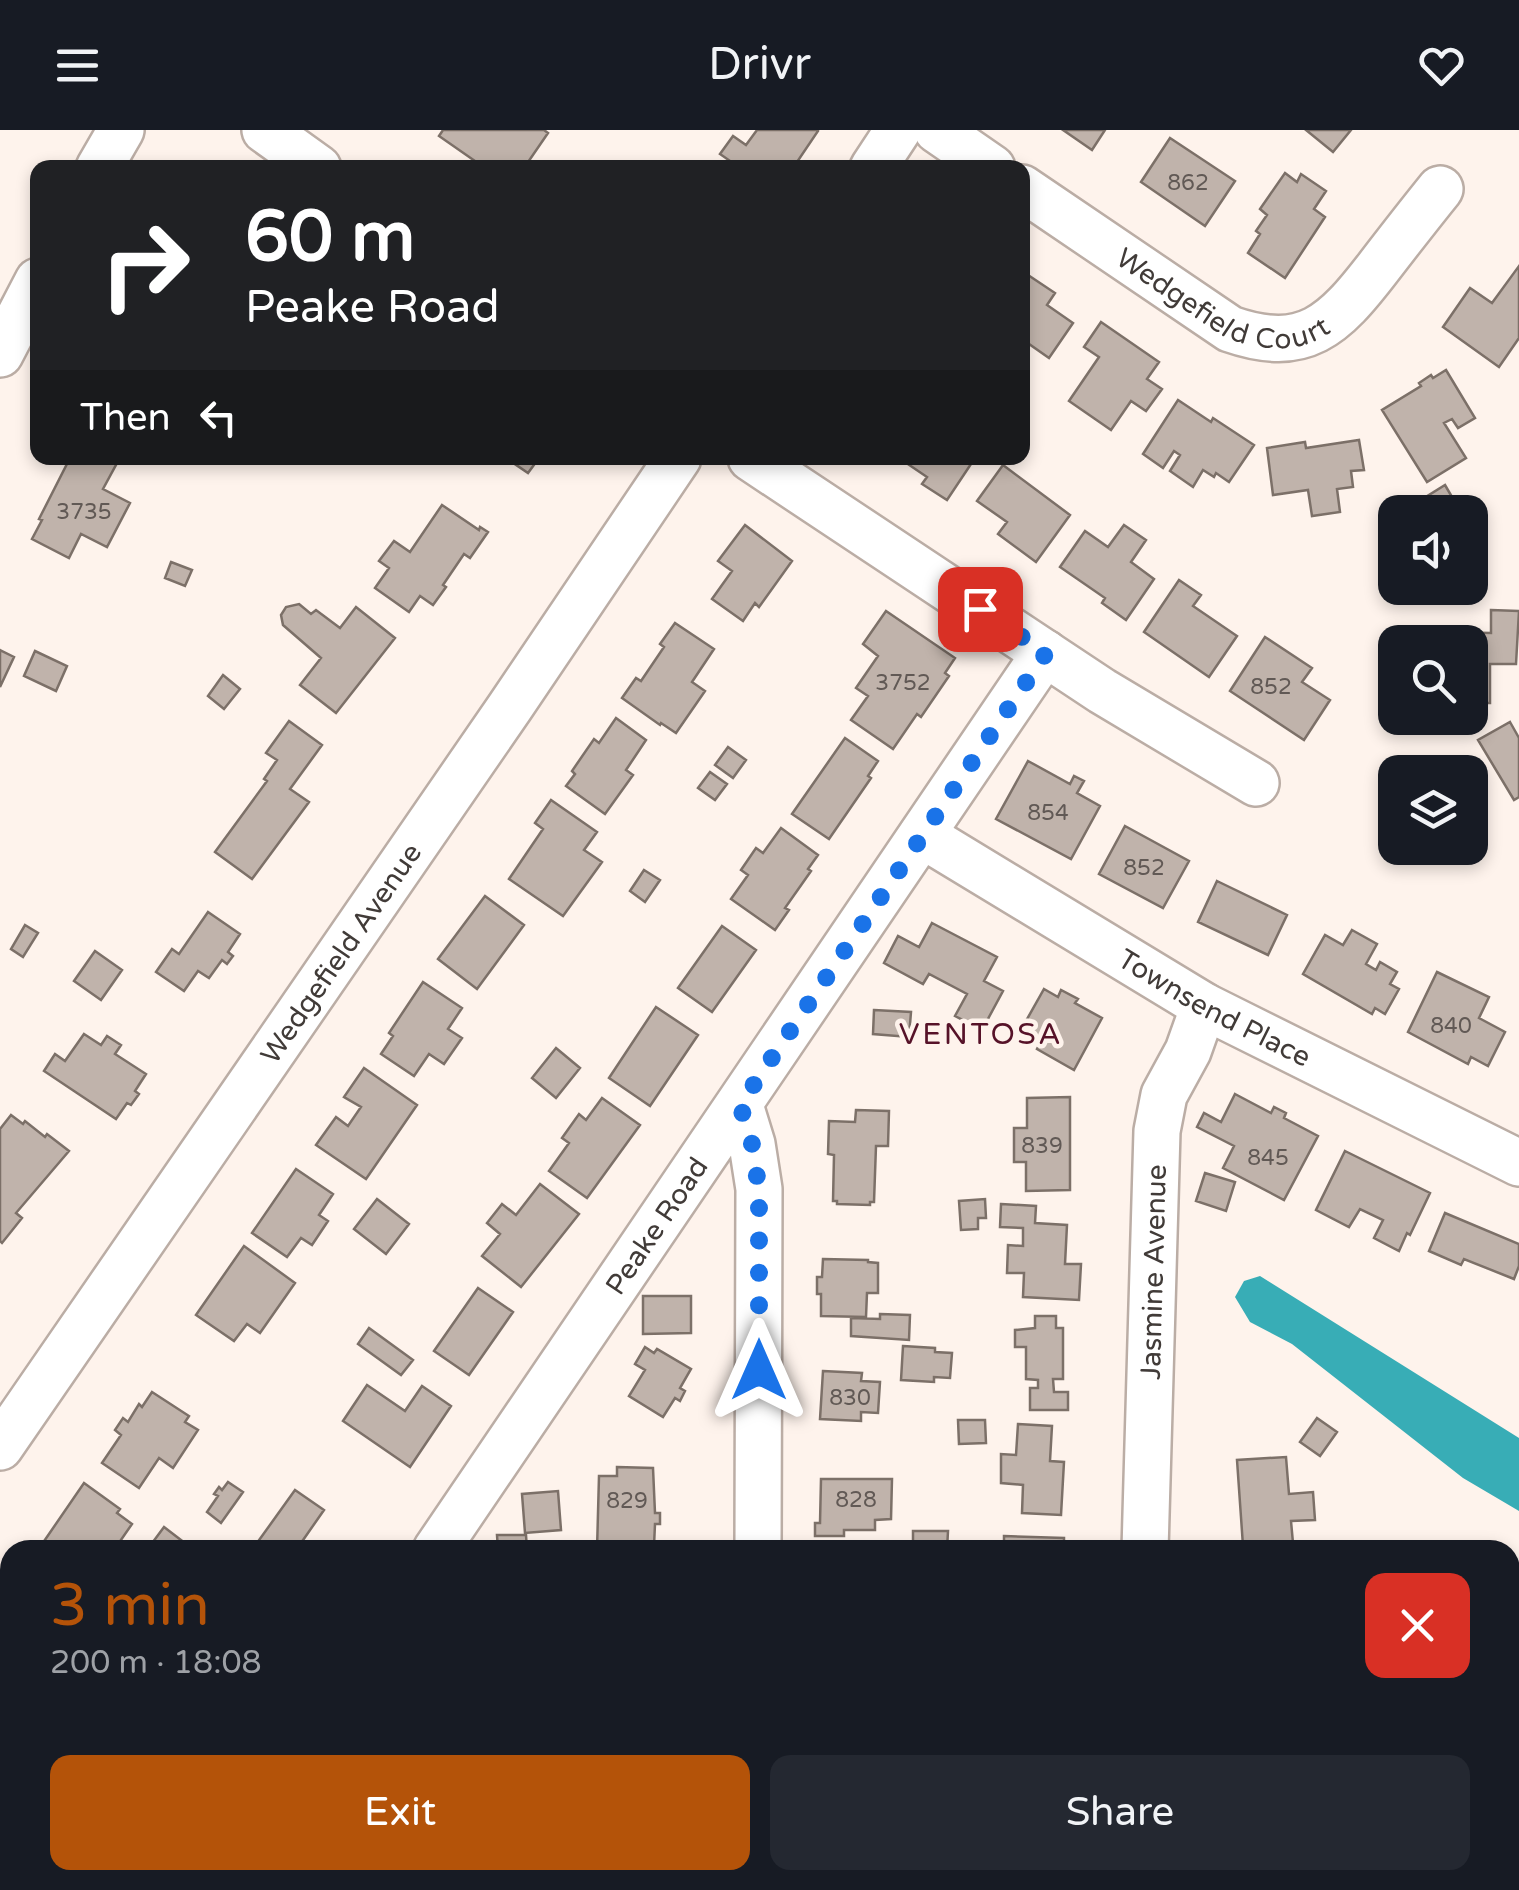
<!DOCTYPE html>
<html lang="en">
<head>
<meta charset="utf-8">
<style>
	body { margin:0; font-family:"Varela Round",sans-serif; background:#242831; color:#f1f3f6; height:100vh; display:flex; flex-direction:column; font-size:38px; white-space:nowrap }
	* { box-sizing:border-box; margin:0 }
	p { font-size:32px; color:#9ea1a6 }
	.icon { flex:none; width:55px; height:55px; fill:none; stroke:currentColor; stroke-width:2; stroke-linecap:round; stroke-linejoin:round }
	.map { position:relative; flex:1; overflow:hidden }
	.sheet { position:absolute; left:0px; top:1410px; width:1520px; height:350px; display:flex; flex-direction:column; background:#171b24; border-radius:30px 30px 0 0; box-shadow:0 5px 15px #0003 }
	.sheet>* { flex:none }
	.top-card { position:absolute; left:30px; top:30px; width:1000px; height:305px; border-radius:20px; box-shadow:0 5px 15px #0003; background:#202124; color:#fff; overflow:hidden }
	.controls { position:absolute; left:1378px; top:365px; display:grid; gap:20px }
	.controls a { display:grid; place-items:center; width:110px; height:110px; border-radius:20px; background:#171b24; box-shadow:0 5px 15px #0003; font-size:50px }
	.pin { position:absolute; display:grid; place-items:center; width:85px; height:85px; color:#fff; margin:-42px; border-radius:20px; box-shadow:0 5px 15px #0006 }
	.me { position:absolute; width:110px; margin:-55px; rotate:0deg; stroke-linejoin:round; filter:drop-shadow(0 0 8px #0008) }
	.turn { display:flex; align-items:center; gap:35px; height:210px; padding:0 50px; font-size:45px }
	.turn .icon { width:130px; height:130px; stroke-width:2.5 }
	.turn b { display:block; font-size:70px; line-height:85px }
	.then { display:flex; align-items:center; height:95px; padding:0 50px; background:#0003; gap:20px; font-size:38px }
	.round { display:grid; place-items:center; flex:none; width:105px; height:105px; border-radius:20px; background:#242831 }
	.headline { display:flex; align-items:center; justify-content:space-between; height:170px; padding:0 50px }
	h1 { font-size:60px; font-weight:600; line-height:75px; color:#b45309 }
	.button { display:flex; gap:20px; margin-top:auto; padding:20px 50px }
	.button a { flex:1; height:115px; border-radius:20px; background:#b45309; color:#fff; font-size:40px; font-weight:600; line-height:115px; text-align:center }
	.button a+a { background:#242831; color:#f1f3f6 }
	header { display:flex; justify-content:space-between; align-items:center; height:130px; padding:0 50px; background:#171b24; font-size:45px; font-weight:600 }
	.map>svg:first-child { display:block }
</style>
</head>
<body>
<header><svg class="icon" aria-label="menu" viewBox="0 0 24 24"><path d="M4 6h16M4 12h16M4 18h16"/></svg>Drivr<svg class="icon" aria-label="heart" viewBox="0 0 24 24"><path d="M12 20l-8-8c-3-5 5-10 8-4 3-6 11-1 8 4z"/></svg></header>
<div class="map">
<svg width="1519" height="1760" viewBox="0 0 1519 1760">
	<rect width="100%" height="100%" fill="#fef3ec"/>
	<!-- water -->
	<path fill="#38adb6" d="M1260,1146l259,162v73l-56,-33 -171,-134 -42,-22 -15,-25 9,-16z"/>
	<!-- building -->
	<path fill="#c0b3ab" stroke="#7c7068" stroke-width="2.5" d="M443,0h101l4,3 -24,35h-39l-46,-32z
		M757,0h60l1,1 -25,37h-63l3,-5 -13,-9 13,-18 13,9z
		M1063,0h42l-13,20z
		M1306,0h45l-18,22z
		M1170,8l65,43 -30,45 -64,-44z
		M1285,43l12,9 4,-8 25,17 -12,18 11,8 -40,61 -37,-25 12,-19 -4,-3 11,-16 -7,-6z
		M1519,136v72l-20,29 -56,-40 27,-39 22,15z
		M1022,141l33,22 -8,12 26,18 -24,35 -27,-19z
		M1101,192l58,40 -12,17 15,10 -16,22 -15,-10 -20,29 -42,-29 30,-44 -15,-10z
		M1446,240l29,48 -17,10 -6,-9 -8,4 22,35 -39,24 -45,-72 39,-24 -2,-3 12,-8 2,3z
		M1178,270l33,22 2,-4 41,27 -25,37 -13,-9 -2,4 -11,-7 -10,17 -23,-16 10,-16 -6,-4 -11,17 -20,-14z
		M1359,310l5,30 -13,1 2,16 -16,2 3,23 -28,4 -4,-26 -35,5 -6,-47 38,-6 1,6z
		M70,328h36l11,5 -14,26 27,14 -23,44 -26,-13 -12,24 -37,-19 10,-19 -3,-1z
		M506,328h33l-11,15z
		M899,328h76l-28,42 -25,-16 5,-7z
		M1003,335l67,50 -34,47 -38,-28 9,-12 -30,-21z
		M1445,355l14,24 -6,3h-25l-7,-12z
		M442,375l37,25 1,-3 8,5 -18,26 -6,-4 -21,31 3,2 -13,18 -13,-9 -11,16 -34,-24 14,-20 -10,-7 15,-20 16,11z
		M745,395l47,36 -33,46 -4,-4 -12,18 -31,-22 20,-28 -14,-10z
		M1124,395l22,15 -15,22 23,17 -28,41 -24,-17 3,-5 -45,-31 25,-36 23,16z
		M171,432l21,8 -7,16 -20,-8z
		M1179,450l22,15 -8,11 44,30 -28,41 -65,-45z
		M299,474l12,10 5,-4 24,18 16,-21 39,31 -59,75 -36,-28 21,-27 -38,-33 -2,-10 5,-8z
		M1491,480l28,1 -3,53h-26v39h-20v-61h-21v-10l42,1z
		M886,481l69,47 -10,15 4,3 -28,41 -4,-3 -24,35 -42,-29 17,-24 -12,-8 22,-32 -15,-12z
		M675,493l39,26 -22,33 13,9 -29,42 -15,-10 -1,2 -38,-27 14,-20 5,3 23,-34 -4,-3z
		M1265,507l47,31 -10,14 28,18 -26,40 -74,-49z
		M0,520l14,7 -14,30z
		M35,521l32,15 -11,25 -32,-15z
		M223,545l17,14 -16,20 -16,-13z
		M616,588l30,22 -20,30 7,5 -28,39 -39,-28 9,-12 -3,-3 22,-32 5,4z
		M289,591l33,24 -32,44 19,13 -57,77 -37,-27 52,-71 -3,-2 13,-19 -11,-7z
		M1510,592l9,16v59l-5,3 -36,-60z
		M845,608l33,23 -10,15 3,2 -42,61 -37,-25z
		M728,617l18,13 -13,18 -18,-13z
		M1028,631l42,23 4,-8 10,5 -7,12 23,13 -29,53 -75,-40z
		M710,642l17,12 -12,16 -17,-12z
		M551,670l46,32 -13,18 18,12 -39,54 -54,-37 34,-50 -8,-6z
		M1125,696l64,35 -26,47 -64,-34z
		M781,698l37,27 -10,14 3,2 -26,37 4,2 -14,20 -44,-31 17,-24 -7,-5 15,-22 7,5z
		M644,740l16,10 -15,22 -15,-11z
		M1217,751l70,34 -19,40 -70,-33z
		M485,766l39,29 -47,64 -39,-30z
		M208,782l32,22 -12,18 5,4 -6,8 -5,-4 -13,18 -11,-7 -14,20 -28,-19 16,-23 7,5z
		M932,793l65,34 -13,24 19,10 -21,39 -27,-14 12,-22 -38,-20 -6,10 -39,-21 14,-27 21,11z
		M25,795l13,8 -15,24 -12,-8z
		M722,796l34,24 -44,62 -34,-24z
		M1352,800l25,14 -11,20 10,6 4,-8 17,10 -7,12 9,5 -14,25 -10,-6 -3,6 -69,-40 22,-39 18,10z
		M95,821l27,19 -21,30 -27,-19z
		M1437,842l52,25 -10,21 26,14 -17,34 -17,-9 -3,7 -60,-32z
		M423,852l39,26 -14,21 14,9 -18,26 -15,-10 -15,22 -33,-22 12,-18 -4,-3z
		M1044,859l14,8 3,-7 17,9 -3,4 27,15 -28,52 -37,-21 5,-10 -20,-11z
		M656,877l42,28 -48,71 -41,-28z
		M874,880l37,2 -2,25 -36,-3z
		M84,904l17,11 6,-9 14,9 -6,9 31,20 -11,17 4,3 -8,11 -4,-2 -11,16 -72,-48 11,-17 10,7z
		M556,918l24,20 -24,30 -24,-20z
		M364,938l53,37 -51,74 -50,-34 20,-28 12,9 13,-19 -17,-10z
		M1235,964l36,19 3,-6 12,6 -2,5 34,18 -34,64 -61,-32 11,-22 -37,-19 7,-14 17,9z
		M1070,967v93l-44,1v-29h-12v-34h13v-30z
		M602,968l38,27 -53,73 -38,-27 20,-28 -7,-5 17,-24 7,6z
		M856,980l33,1 -1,35h-12l-2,56h-4v3l-33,-1v-3h-4l1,-46 -6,-1 1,-33 26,1z
		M11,985l12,9 2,-3 20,16 2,-3 22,17 -53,62 6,5 -20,25 -2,-2v-112z
		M1345,1021l85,42 -20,42 -3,-2 -8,18 -25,-13 9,-18 -23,-11 -11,18 -33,-17z
		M296,1039l37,25 -14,21 9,6 -16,24 -11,-7 -14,19 -35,-24z
		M1205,1043l30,9 -9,29 -30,-10z
		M540,1054l39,30 -58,73 -39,-31 18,-22 -13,-11 15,-19 14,11z
		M377,1069l32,25 -23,30 -32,-25z
		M985,1069l1,19h-8v11l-17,1 -2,-29z
		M1001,1074l35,2 -1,17 32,2 -2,39h16l-2,36 -56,-3 1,-24h-17l1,-28 15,1v-18l-23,-1z
		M1445,1083l74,31v22l-5,13 -50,-20 -3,6 -32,-14z
		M244,1116l51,37 -35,50 -13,-9 -13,17 -38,-26z
		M823,1129l45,1v2l10,1v30h-11l-1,24 -45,-1v-22h-4v-17h5z
		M478,1158l35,24 -44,63 -35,-24z
		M643,1166h48v37l-48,1z
		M880,1184l30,1 -1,25 -58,-4v-18l29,1z
		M1035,1186h21v12h7v51h-10l1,13h14v18h-38v-22h8v-8l-12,-1v-32h-11v-17l20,-2z
		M369,1198l44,32 -12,15 -43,-31z
		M903,1216l32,2v4l17,1 -2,25 -16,-1v5l-33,-2z
		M645,1217l9,6 3,-4 34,20 -11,19 5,3 -5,10 -5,-3 -12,19 -34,-21 16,-26 -10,-6z
		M823,1241l39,2 -1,8 19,1 -2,31 -17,-1v9l-41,-2z
		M367,1255l38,26 17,-25 29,20 -41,61 -67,-46z
		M152,1262l37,24 -4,6 13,8 -25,38 -14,-10 -20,30 -37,-25 19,-28 -6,-5 8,-12 5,4 11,-18 3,3z
		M1317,1288l20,14 -17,24 -20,-14z
		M958,1290h27l1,23 -27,1z
		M1018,1294l34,2 -2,35 14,1 -3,53 -39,-2 1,-28 -22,-2v-29l15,1z
		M1286,1327l3,37 24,-2 2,28 -24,1 2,22 -50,3 -6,-86z
		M617,1337l36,1 2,45h5v11h-5l-1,22h-14l-1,4h-42l2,-74h18z
		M821,1349h71l-1,40 -16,1v10h-31v6h-29v-13h5z
		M228,1352l15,10 -22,31 -14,-11 11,-16 -4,-2 5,-7 3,3z
		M84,1353l36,26 -3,4 15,11 -18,26h-16l-5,-3 -2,3h-53z
		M295,1360l29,20 -23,33 10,7h-59z
		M558,1361l3,39 -36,3 -3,-39z
		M164,1397l30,23h-47z
		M913,1401h35l-1,19h-34z
		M497,1405h29l1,15h-29z
		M1004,1406l60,2v12h-60z
		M0,1476l10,7v52l-4,5 4,3 -7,10 -3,-2z
		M78,1750h66l3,2 -5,8h-72z
		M257,1750h45v10h-46z
		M608,1750h71v10h-41v-9z
		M1016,1750l48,2v8h-48z"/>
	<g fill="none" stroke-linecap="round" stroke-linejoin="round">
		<defs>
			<g id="minor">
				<path d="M265,0l53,38"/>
				<path d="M937,0l55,38"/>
				<path d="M99,38l22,-38"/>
				<path d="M873,38l25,-38"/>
				<path id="s1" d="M1022,58l208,141c75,26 104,-4 148,-61 20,-26 41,-53 62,-79"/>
				<path d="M0,224l38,-73"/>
				<path d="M751,328l351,233 154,92"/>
				<path id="s2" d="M922,705l282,171 315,157"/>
				<path d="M740,975l12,39 7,45 -1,361"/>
				<path id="s3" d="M0,1317l510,-740 168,-249"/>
				<path id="s4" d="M436,1420l609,-897"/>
				<path id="s5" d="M1145,1420l12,-419 7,-36 24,-44 16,-45"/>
				<path d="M204,1760l7,-10"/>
				<path d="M358,1760v-10"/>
				<path d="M757,1760v-10"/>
				<path d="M1136,1760v-10"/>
			</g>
		</defs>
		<!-- minor casing -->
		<use href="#minor" stroke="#bbada5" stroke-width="50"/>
		<!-- minor -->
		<use href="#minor" stroke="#fff" stroke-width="45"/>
	</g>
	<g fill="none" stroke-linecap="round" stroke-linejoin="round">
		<!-- route -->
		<path stroke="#1a73e8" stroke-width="18" stroke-dasharray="0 32.4" d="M759,1240v-180l-7,-46 -12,-39 306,-452 -66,-44"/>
	</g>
	<g text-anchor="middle" stroke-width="9" stroke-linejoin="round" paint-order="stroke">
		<!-- number labels -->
		<g font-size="22" fill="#615955">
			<text x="1188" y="60">862</text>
			<text x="84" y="389">3735</text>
			<text x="903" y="560">3752</text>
			<text x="1271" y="564">852</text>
			<text x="1048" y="690">854</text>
			<text x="1144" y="745">852</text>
			<text x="1451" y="903">840</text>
			<text x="1042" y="1023">839</text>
			<text x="1268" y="1035">845</text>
			<text x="850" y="1275">830</text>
			<text x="856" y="1377">828</text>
			<text x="627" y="1378">829</text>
		</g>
		<!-- street labels -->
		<g font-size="28" fill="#413b38" stroke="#fef3ec">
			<text dy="10" stroke="none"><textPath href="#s1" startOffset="235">Wedgefield Court</textPath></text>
			<text dy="10" stroke="none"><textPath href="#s3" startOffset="600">Wedgefield Avenue</textPath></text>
			<text dy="10" stroke="none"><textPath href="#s2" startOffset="340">Townsend Place</textPath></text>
			<text dy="10" stroke="none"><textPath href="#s4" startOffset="392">Peake Road</textPath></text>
			<text dy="10" stroke="none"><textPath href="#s5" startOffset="278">Jasmine Avenue</textPath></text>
		</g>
		<!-- neighbourhood labels -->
		<g font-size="30" letter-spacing="2.5" fill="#561228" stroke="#fef3ec">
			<text x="981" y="914">VENTOSA</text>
		</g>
	</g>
</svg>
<div class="controls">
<a><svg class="icon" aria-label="sound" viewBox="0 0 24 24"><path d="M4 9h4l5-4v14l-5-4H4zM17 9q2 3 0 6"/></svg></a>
<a><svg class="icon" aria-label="search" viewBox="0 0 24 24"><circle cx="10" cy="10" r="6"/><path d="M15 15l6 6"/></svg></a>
<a><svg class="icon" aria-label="layers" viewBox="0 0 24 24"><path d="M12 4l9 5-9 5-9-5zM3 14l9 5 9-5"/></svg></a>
</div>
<div class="pin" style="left:980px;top:479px;background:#d93025"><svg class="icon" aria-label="arrive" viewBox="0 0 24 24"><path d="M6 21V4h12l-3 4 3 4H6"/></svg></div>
<svg class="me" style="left:759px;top:1240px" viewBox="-20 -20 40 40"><path d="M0-17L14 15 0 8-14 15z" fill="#1a73e8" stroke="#fff" stroke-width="4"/></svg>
<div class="top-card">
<div class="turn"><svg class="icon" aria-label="right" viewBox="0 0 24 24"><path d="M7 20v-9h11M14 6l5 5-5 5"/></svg><div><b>60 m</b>Peake Road</div></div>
<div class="then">Then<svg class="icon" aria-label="left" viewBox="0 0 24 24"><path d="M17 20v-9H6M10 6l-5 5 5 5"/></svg></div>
</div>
<section class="sheet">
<div class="headline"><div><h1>3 min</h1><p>200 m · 18:08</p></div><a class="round" style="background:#d93025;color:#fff"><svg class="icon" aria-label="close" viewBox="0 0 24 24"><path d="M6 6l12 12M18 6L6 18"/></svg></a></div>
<div class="button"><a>Exit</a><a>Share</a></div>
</section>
</div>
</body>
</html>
